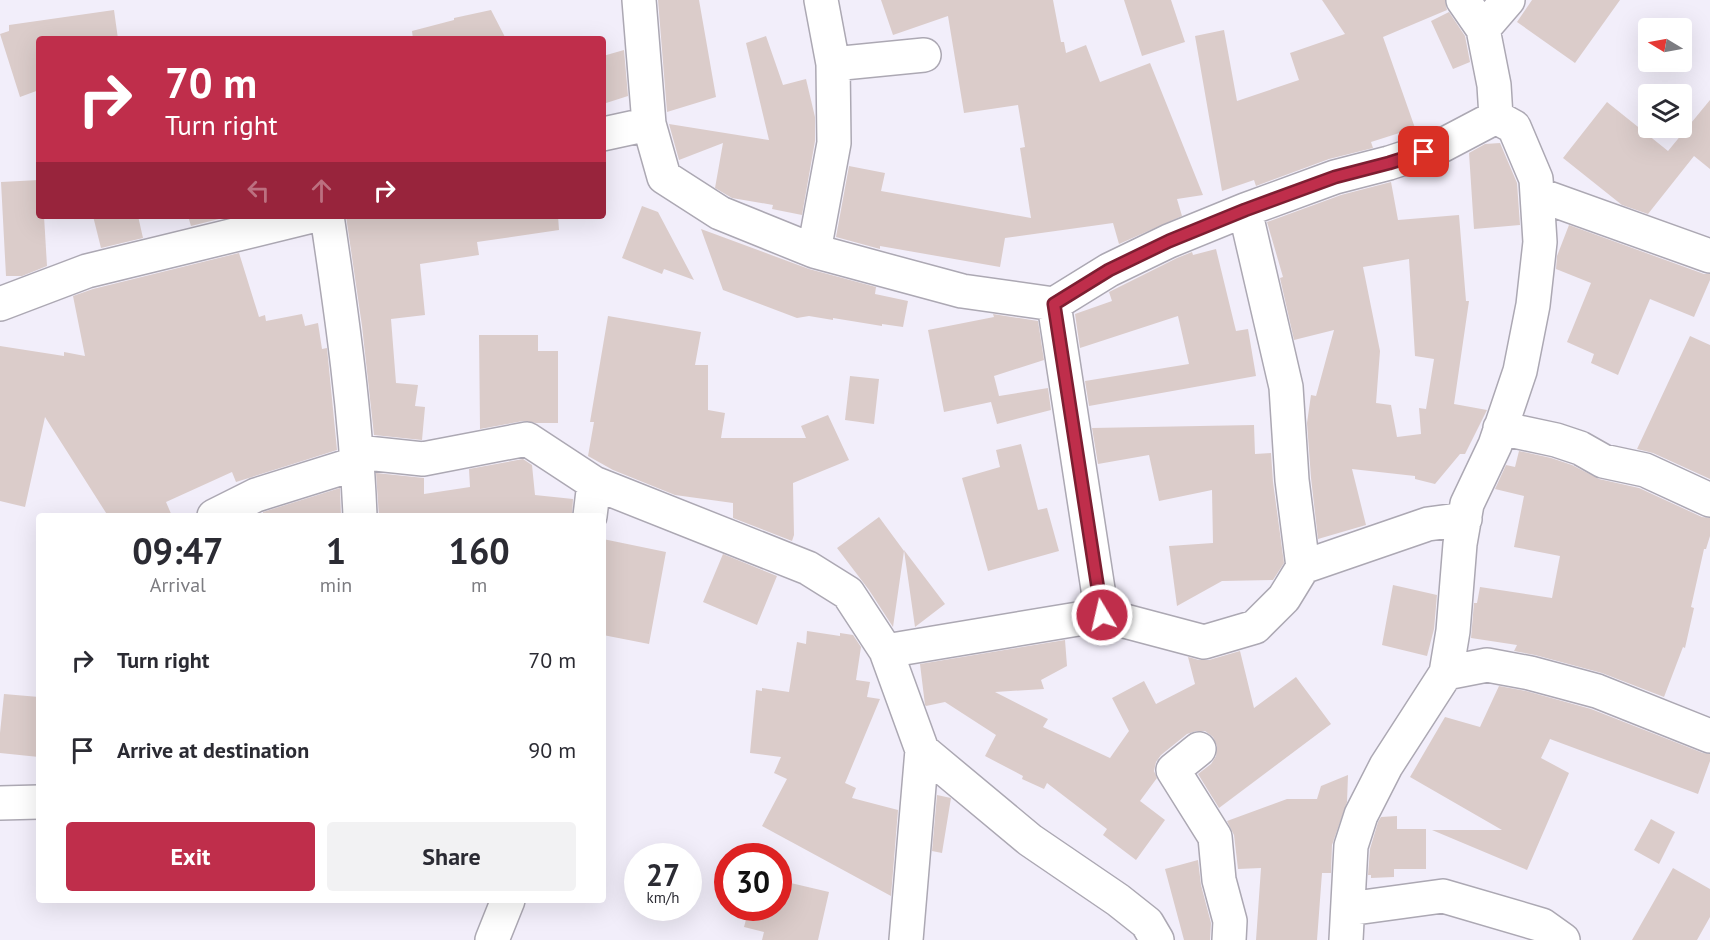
<!DOCTYPE html>
<html lang="en">
<head>
<meta charset="utf-8">
<style>
	body { margin:0; font-family:"PT Sans",sans-serif; background:#f2f2f3; color:#2b2b33; height:100vh; display:flex; flex-direction:column; font-size:22px; white-space:nowrap }
	* { box-sizing:border-box; margin:0 }
	p { font-size:20px; color:#7c7c81 }
	.icon { flex:none; width:33px; height:33px; fill:none; stroke:currentColor; stroke-width:2; stroke-linecap:round; stroke-linejoin:round }
	.map { position:relative; flex:1; overflow:hidden }
	.side { position:absolute; left:36px; top:513px; width:570px; height:390px; display:flex; flex-direction:column; background:#fff; border-radius:6px; box-shadow:0 6px 24px #0002 }
	.side>* { flex:none }
	.banner { position:absolute; left:36px; top:36px; width:570px; height:183px; border-radius:6px; box-shadow:0 6px 24px #0002; background:#bf2e4b; color:#fff; overflow:hidden }
	.needle { width:39px; rotate:280deg }
	.tools { position:absolute; left:1638px; top:18px; display:grid; gap:12px }
	.tools a { display:grid; place-items:center; width:54px; height:54px; border-radius:6px; background:#fff; box-shadow:0 6px 24px #0002; font-size:30px }
	.speed { position:absolute; left:624px; top:843px; display:flex; gap:12px; font-size:30px; font-weight:700; text-align:center }
	.speed>* { display:grid; place-content:center; width:78px; height:78px; border-radius:50%; background:#fff; box-shadow:0 6px 24px #0002; line-height:1 }
	.speed small { font-size:15px; font-weight:400 }
	.speed .limit { border:9px solid #d22; background:#fff; color:#111 }
	.pin { position:absolute; display:grid; place-items:center; width:51px; height:51px; color:#fff; margin:-26px; border-radius:12px; box-shadow:0 3px 9px #0006 }
	.me { position:absolute; width:66px; margin:-33px; rotate:351deg; stroke-linejoin:round; filter:drop-shadow(0 0 4px #0008) }
	.turn { display:flex; align-items:center; gap:21px; height:126px; padding:0 30px; font-size:27px }
	.turn .icon { width:78px; height:78px; stroke-width:2.5 }
	.turn b { display:block; font-size:42px; line-height:51px }
	.lanes { display:flex; align-items:center; height:57px; padding:0 30px; background:#0003; justify-content:center; gap:30px; direction:ltr }
	.lanes .off { opacity:.35 }
	.eta { display:flex; justify-content:space-evenly; align-items:center; height:102px; text-align:center }
	.eta b { font-size:36px; font-weight:700; line-height:42px }
	.button { display:flex; gap:12px; margin-top:auto; padding:12px 30px }
	.button a { flex:1; height:69px; border-radius:6px; background:#bf2e4b; color:#fff; font-size:24px; font-weight:700; line-height:69px; text-align:center }
	.button a+a { background:#f2f2f3; color:#2b2b33 }
	ul { padding:0; list-style:none }
	li { display:flex; align-items:center; gap:18px; height:90px; padding:0 30px }
	li div { flex:1 }
	li b { display:block; font-size:22px }
	li em { font-style:normal }
	.map>svg:first-child { display:block }
</style>
</head>
<body>
<div class="map">
<svg width="1710" height="940" viewBox="0 0 1710 940">
	<rect width="100%" height="100%" fill="#f2eefa"/>
	<!-- building -->
	<path fill="#dbccca" fill-rule="evenodd" d="M658,0h41l17,97 -49,15z
		M881,0h172l8,42h3l2,11 20,-8 14,37 50,-19 53,132 -26,4 5,17 -63,28 -6,-21 -108,15 -5,29 -120,-21v3l-44,-12 13,-71 36,7 -4,18 150,27 -11,-70 5,-1 -7,-42 -54,8 -16,-97 -55,19z
		M1124,0h47l14,42 -43,14z
		M1322,0h123l2,10 -64,27 32,91 -44,14 2,6 -44,11 -73,27 -2,-6 -32,11 -27,-155 29,-6 13,71 62,-21 -9,-27 55,-19z
		M1532,0h88l-45,63 -58,-41z
		M114,10l4,29h-79v51l-19,7 -20,-63 9,-3v-6z
		M491,10l15,29h-93l-1,-8 42,-11v-2z
		M1449,12l16,24 5,26 -17,7 -22,-48z
		M766,36l17,49 23,-6 9,38v24l-13,74 -30,-6 1,-4 -41,-7 -17,-10 8,-45 -44,17 -10,-36 100,16 -23,-97z
		M624,50l4,46 -25,8v-48z
		M1710,100v69l-16,-13 -46,58 -26,-9 -59,-47 44,-56 61,49z
		M1500,143l17,40 3,42 -46,4 -5,-76 16,-9z
		M39,180v36h5l3,50 -25,10h-16l-5,-94z
		M1391,182l7,38 61,-5 7,86h3l-15,103 33,6 -22,44h-5l-25,30 -20,-5v-3l-63,-7 14,56 -48,14 -7,-61 -4,-55 4,-28 5,1 18,-66 -40,10 -14,-62 3,-1 -16,-55 74,-27zM1409,259l6,97 19,3 -8,50 -7,-1 2,26 -24,3 -6,-32 -15,-2 4,-52 -17,-84z
		M642,206l16,6 36,68 -30,-11 -2,5 -40,-16z
		M93,216h45l5,22 -42,10z
		M188,216h39v1l-36,9z
		M346,216h212l1,14 -82,12 2,13 -59,9 5,51 -34,4 5,64 22,2 -3,21 10,1 -3,33 -48,-5 -12,-109z
		M1569,225l135,49h6v6l-16,37 -44,-18 -32,76 -27,-12 3,-9 -27,-12 24,-59 -35,-14 1,-13z
		M701,229l108,40 67,18 -1,7 33,7 -5,26 -21,-3v2l-49,-8v2l-24,-4 -12,2 -74,-28z
		M1216,249l20,82 12,-2 8,47 -167,30 -4,-25 104,-17 -11,-48 -98,32 -5,-34 37,-13 -3,-9 68,-34 15,-6 1,3z
		M239,253l20,64 6,-2 1,6 36,-7 3,12 13,-3 4,26 5,-1 10,102 -101,32 -4,-10 -66,30 6,14h-64l-63,-99 -20,90 -25,-6v-155l64,10v-4l21,4 -12,-60 20,-7z
		M993,314l45,7 6,39 -50,16 5,20 49,-8 3,22 -54,14 -6,-22 -47,10 -16,-82 66,-13z
		M608,316l93,16 -6,33h13v45l17,3 -4,25h85l-5,-12 27,-11 21,45 -56,23 1,52 -2,6 -59,-23v-15l-58,-8 -62,-25 -25,-14 6,-34h-4z
		M479,335h59v16h20v72h-22l-13,-2 -43,8z
		M1690,336l20,9v134l-57,-26 -16,-4z
		M850,376l29,3 -5,45 -29,-4z
		M1254,425l1,29 16,-1 2,29 11,81 -11,17 -51,1 -45,25 -8,-60 44,-3 -1,-53 -53,11 -10,-46 -51,9 -6,-36z
		M1021,444l17,66 9,-2 12,43 -71,20 -26,-93 38,-11 -4,-17z
		M1519,451l32,7 21,7 27,14 40,9 63,29 8,1v18l-4,13h-2l-13,58 3,1 -9,40 -2,-1 -19,50 -62,-24 -67,-18 -21,-4 3,-6 -46,-7 3,-35h3l3,-16 72,11 8,-42 -46,-9 10,-51 -29,-7 11,-24 9,2z
		M523,459l9,6 3,30 38,4 -1,17h-193l-3,-43 48,5v16l46,-7 -1,-18z
		M340,488l1,28h-78v-4z
		M879,517l25,34 -11,76 -24,-37 -32,-42z
		M603,539l63,13 -17,92 -46,-9z
		M904,550l41,54 -30,23z
		M723,554l54,22 -20,49 -54,-23z
		M1393,585l44,10 -3,34 -7,27 -45,-11z
		M807,631l33,5v-3l13,2 8,12 -5,33 14,2 -3,15 13,2 -35,84 11,5 -4,10 46,12 -7,86 -129,-70 25,-47 -13,-6 7,-16 -31,-4 6,-63 6,1v-3l27,4 8,-50 9,2z
		M1065,640l2,26 -26,14 3,9 -49,3 53,27 -5,8 67,31 19,-27 -17,-33 32,-17 12,23 39,-20 -7,-27 11,3h10l31,-9 14,57 42,-31 35,47 -112,84 -21,-34 13,-10 5,-8 1,-10 -4,-9 -8,-6h-9l-9,3 -26,21 -5,7 -2,9 3,7 -17,23 25,19 -29,40 -33,-25 4,-6 -60,-46 -3,6 -22,-10 1,-3 -38,-20 11,-21 -51,-33 -19,4 -1,-1 -5,-41z
		M1499,686l27,5 65,18 112,44 7,1v7l-12,33 -148,-55 -9,19 28,15 -42,97 -95,-40h70l-92,-53 35,-60 35,10z
		M4,694l35,3v60l-39,-4v-20z
		M1348,775l-1,27 -15,43 -1,28h-9l-5,67h-61l5,-72 -23,1 -4,-34 -7,-14 60,-22h30l4,-13z
		M937,795l14,3 -9,55 -10,-2z
		M1397,816v13h29v40h-32v8l-23,1v-3h-3l2,-26 8,-27 3,-5z
		M1651,819l24,13 -16,32 -25,-14z
		M1198,860l3,25 10,38 -1,17h-26l-19,-71z
		M1673,868l37,21v28l-13,23h-65z
		M778,880l51,12 -11,48h-56l2,-8 -20,-5 5,-19h29z"/>
	<g fill="none" stroke-linecap="round" stroke-linejoin="round">
		<defs>
			<path id="minor" d="M639,0l10,124
				M1483,29l25,-29
				M833,64l91,-9
				M603,134l46,-10 15,53 56,36 94,38 148,40 92,13 55,-34 60,-29 76,-31 90,-33 54,-14 52,-17 55,-29
				M1537,194l173,62
				M327,216c15,100 29,199 33,300
				M814,251l20,-108 -1,-79 -12,-64
				M0,304l87,-33 225,-55
				M1054,304l48,311
				M1500,428l56,12 24,8 23,13 42,9 65,30
				M357,452l66,7 104,-20 67,44 214,85 40,25 38,58 36,99 -16,190
				M214,516l42,-21 102,-32
				M590,516l4,-33
				M1303,567l125,-43 37,-5
				M886,651l216,-36 102,27 51,-15 29,-29 19,-31 -11,-87 -6,-93 -41,-177
				M1446,673l41,-8 43,8 67,18 113,45
				M1199,749l-26,21 42,67 4,43 11,41 -1,19
				M922,750l108,90 88,60 29,23 10,17
				M0,803l39,-1
				M1348,909l95,-13 99,29 21,15
				M492,940l16,-40
				M1346,940l5,-94 10,-31 25,-49 60,-93 7,-42 7,-87 7,-40 28,-59 25,-74 13,-66 7,-63 -4,-63 -22,-52 -18,-10 -2,-32 -11,-56 -20,-29"/>
		</defs>
		<!-- minor casing -->
		<use href="#minor" stroke="#aca8b3" stroke-width="36"/>
		<!-- minor -->
		<use href="#minor" stroke="#fff" stroke-width="33"/>
	</g>
	<g fill="none" stroke-linecap="round" stroke-linejoin="round">
		<defs>
			<path id="route" d="M1102,615l-48,-311 55,-34 60,-29 76,-31 90,-33 54,-14 35,-11"/>
		</defs>
		<!-- route casing -->
		<use href="#route" stroke="#7c1e31" stroke-width="15"/>
		<!-- route -->
		<use href="#route" stroke="#bf2e4b" stroke-width="10"/>
	</g>
</svg>
<div class="tools">
<a><svg class="needle" viewBox="-14 -14 28 28"><path d="M0-13l5 13h-10z" fill="#e53935"/><path d="M0 13l5-13h-10z" fill="#7c7c81"/></svg></a>
<a><svg class="icon" aria-label="layers" viewBox="0 0 24 24"><path d="M12 4l9 5-9 5-9-5zM3 14l9 5 9-5"/></svg></a>
</div>
<div class="speed"><div>27<small>km/h</small></div><div class="limit">30</div></div>
<div class="pin" style="left:1424px;top:152px;background:#d93025"><svg class="icon" aria-label="arrive" viewBox="0 0 24 24"><path d="M6 21V4h12l-3 4 3 4H6"/></svg></div>
<svg class="me" style="left:1102px;top:615px" viewBox="-20 -20 40 40"><circle r="17" fill="#bf2e4b" stroke="#fff" stroke-width="3"/><path d="M0-11L8 9 0 5-8 9z" fill="#fff"/></svg>
<div class="banner">
<div class="turn"><svg class="icon" aria-label="right" viewBox="0 0 24 24"><path d="M7 20v-9h11M14 6l5 5-5 5"/></svg><div><b>70 m</b>Turn right</div></div>
<div class="lanes"><svg class="icon off" aria-label="left" viewBox="0 0 24 24"><path d="M17 20v-9H6M10 6l-5 5 5 5"/></svg><svg class="icon off" aria-label="ahead" viewBox="0 0 24 24"><path d="M12 20V5M6 11l6-6 6 6"/></svg><svg class="icon" aria-label="right" viewBox="0 0 24 24"><path d="M7 20v-9h11M14 6l5 5-5 5"/></svg></div>
</div>
<section class="side">
<div class="eta">
<div><b>09:47</b><p>Arrival</p></div>
<div><b>1</b><p>min</p></div>
<div><b>160</b><p>m</p></div>
</div>
<ul>
<li><svg class="icon" aria-label="right" viewBox="0 0 24 24"><path d="M7 20v-9h11M14 6l5 5-5 5"/></svg><div><b>Turn right</b></div><em>70 m</em></li>
<li><svg class="icon" aria-label="arrive" viewBox="0 0 24 24"><path d="M6 21V4h12l-3 4 3 4H6"/></svg><div><b>Arrive at destination</b></div><em>90 m</em></li>
</ul>
<div class="button"><a>Exit</a><a>Share</a></div>
</section>
</div>
</body>
</html>
